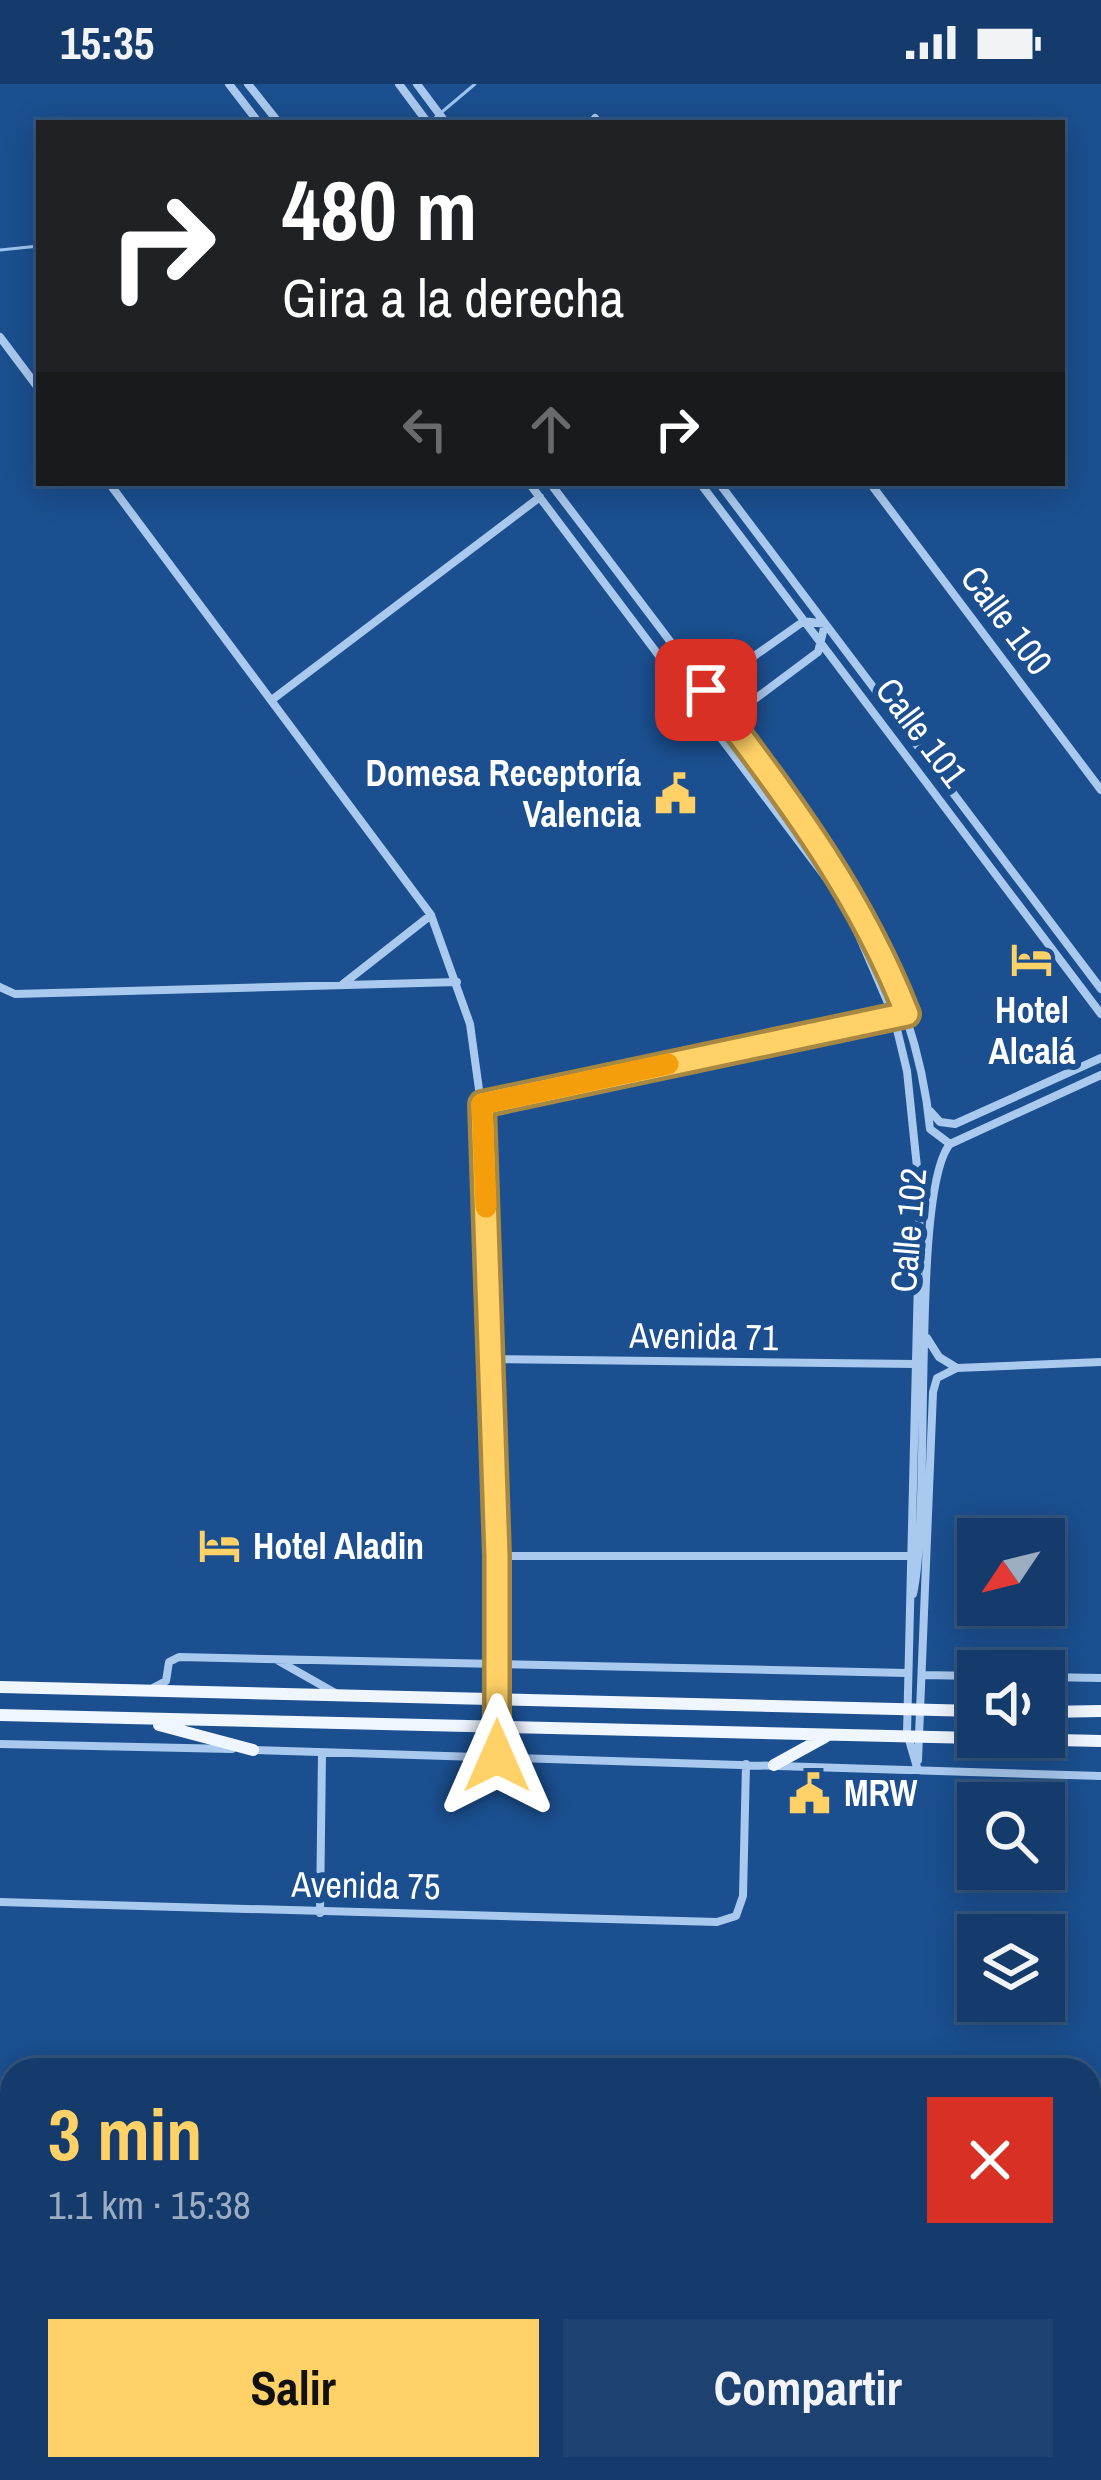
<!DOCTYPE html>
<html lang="es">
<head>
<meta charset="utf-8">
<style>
	body { margin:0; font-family:"Archivo Narrow",sans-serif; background:#1d4271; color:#f1f3f6; height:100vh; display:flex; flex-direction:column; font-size:45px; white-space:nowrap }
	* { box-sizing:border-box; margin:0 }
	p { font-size:39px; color:#9dadc1 }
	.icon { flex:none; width:66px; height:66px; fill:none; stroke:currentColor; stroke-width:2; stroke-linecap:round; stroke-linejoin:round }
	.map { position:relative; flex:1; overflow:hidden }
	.panel { position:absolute; left:0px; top:1974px; width:1101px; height:423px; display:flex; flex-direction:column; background:#143b6b; border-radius:36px 36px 0 0; box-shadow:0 6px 30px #0003,0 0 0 3px #33557e }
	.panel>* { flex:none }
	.guide { position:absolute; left:36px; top:36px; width:1029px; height:366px; border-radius:0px; box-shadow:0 6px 30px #0003,0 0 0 3px #33557e; background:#202124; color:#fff; overflow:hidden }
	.needle { width:78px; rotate:235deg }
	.controls { position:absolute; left:957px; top:1434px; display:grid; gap:24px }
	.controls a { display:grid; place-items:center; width:108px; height:108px; border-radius:0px; background:#143b6b; box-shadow:0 6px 30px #0003,0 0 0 3px #33557e; font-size:60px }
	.pin { position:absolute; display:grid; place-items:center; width:102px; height:102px; color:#fff; margin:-51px; border-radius:24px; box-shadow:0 6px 18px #0006 }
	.me { position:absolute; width:132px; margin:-66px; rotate:0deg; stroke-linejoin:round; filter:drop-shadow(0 0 9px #0008) }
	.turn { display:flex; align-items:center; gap:42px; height:252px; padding:0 48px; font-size:54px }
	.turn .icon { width:156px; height:156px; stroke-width:2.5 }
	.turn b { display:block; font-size:84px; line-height:102px }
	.lanes { display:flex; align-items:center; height:114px; padding:0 48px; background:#0003; justify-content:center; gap:60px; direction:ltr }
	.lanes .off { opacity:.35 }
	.round { display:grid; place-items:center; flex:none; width:126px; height:126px; border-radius:0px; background:#1d4271 }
	.head { display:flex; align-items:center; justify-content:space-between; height:204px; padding:0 48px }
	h1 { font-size:72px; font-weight:700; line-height:90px; color:#ffd166 }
	.action { display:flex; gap:24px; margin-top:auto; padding:24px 48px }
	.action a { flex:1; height:138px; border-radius:0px; background:#ffd166; color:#111; font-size:48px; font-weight:700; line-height:138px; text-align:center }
	.action a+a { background:#1d4271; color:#f1f3f6 }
	.status { display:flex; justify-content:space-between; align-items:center; height:84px; padding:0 60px; background:#143b6b; direction:ltr }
	.status svg { height:33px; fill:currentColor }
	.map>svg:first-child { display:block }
</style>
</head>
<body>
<div class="status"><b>15:35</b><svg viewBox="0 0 49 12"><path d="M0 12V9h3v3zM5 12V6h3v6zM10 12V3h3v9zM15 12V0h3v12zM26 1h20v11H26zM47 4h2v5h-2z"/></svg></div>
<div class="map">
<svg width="1101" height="2396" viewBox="0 0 1101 2396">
	<rect width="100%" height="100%" fill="#1b4f8f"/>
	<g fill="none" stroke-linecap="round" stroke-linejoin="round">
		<!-- stream -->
		<path stroke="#9cc4f0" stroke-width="3" d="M430,38l45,-38
			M0,166l39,-4"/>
		<!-- minor -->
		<path stroke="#a9c9ee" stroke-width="8" d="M229,0l30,39
			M248,0l31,39
			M399,0l29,39
			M417,0l29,39
			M595,34l4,5
			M0,253l39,52
			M109,399l322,432 39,109 11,80 11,255 5,397
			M529,399l316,420 49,114 13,54 13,125 -13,537 10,34
			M550,399c61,80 122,160 182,241 93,125 183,245 198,405l20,15
			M700,399l401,531
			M719,399l382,506
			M870,399l231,307
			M804,537l21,3 -7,28 -90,67 -23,-5 1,-24z
			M273,615l267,-202
			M343,900l88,-69
			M0,903l15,7 442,-12
			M481,1020l426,-90
			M930,1027l10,11 15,2 146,-66
			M950,1060l151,-69
			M927,1254l12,19 18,11 144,-6
			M492,1275l423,5
			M497,1472h412
			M913,1510c19,-85 -3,-402 37,-450
			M277,1576l60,34
			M923,1591l55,1
			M1044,1593l57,1
			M153,1604l13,-7 3,-19 10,-5 728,16
			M0,1660l232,5
			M253,1666l848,26
			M918,1676l15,-368 4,-14 20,-10
			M0,1818l717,20 19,-6 7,-20 3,-132
			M320,1829l2,-160"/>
		<!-- primary -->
		<path stroke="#f0f6ff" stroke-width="12" d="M0,1603l978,24
			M1044,1628l57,-1
			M0,1631l1101,26
			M159,1641l94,25
			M774,1681l51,-28"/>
	</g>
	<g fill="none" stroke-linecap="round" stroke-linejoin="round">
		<defs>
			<path id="route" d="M497,1672v-200l-15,-452 425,-90c-49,-125 -121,-217 -201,-324"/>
		</defs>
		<!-- route casing -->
		<use href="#route" stroke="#a68842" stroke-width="30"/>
		<!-- route -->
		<use href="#route" stroke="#ffd166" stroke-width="21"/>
		<!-- slow -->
		<path stroke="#f59e0b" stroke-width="21" d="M486,1123l-4,-103 186,-40"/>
	</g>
	<!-- icons -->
	<defs>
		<symbol id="civic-bare" viewBox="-9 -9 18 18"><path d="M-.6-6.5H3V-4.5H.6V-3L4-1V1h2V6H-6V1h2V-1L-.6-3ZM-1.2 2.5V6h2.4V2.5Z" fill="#ffd166" stroke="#1b4f8f" stroke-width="2.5" paint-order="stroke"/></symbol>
		<symbol id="hotel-bare" viewBox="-9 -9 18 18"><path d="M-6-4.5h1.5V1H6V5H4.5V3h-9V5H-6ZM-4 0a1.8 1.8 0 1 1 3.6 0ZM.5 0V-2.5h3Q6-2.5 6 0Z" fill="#ffd166" stroke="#1b4f8f" stroke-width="2.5" paint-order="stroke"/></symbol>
	</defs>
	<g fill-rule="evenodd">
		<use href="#civic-bare" x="646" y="680" width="59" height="59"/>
		<use href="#hotel-bare" x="1002" y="846" width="59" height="59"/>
		<use href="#hotel-bare" x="190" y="1432" width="59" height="59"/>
		<use href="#civic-bare" x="780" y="1680" width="59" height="59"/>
	</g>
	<g text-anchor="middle" stroke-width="12" stroke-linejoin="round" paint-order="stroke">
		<!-- street labels -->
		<g font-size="36" fill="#fff" stroke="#1b4f8f">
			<text transform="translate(1007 536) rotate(53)" y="13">Calle 100</text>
			<text transform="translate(922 648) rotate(53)" y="13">Calle 101</text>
			<text transform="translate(908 1146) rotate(-85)" y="13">Calle 102</text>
			<text transform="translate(704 1252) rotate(1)" y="13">Avenida 71</text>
			<text transform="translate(366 1801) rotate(1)" y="13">Avenida 75</text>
		</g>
		<!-- poi labels -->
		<g font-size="36" font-weight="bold" fill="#fff" stroke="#1b4f8f" text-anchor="start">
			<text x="641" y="702" text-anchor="end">Domesa Receptoría<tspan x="641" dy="41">Valencia</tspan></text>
			<text x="1032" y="939" text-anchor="middle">Hotel<tspan x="1032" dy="41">Alcalá</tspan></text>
			<text x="253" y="1475">Hotel Aladin</text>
			<text x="844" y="1722">MRW</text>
		</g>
	</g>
</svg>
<div class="controls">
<a><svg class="needle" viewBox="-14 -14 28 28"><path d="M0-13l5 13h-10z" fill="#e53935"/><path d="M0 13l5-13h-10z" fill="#9dadc1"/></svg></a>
<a><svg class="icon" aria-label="sound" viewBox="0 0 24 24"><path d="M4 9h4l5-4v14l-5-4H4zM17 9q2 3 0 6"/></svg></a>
<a><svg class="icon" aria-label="search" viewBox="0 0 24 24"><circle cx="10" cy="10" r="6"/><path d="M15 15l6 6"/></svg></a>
<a><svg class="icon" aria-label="layers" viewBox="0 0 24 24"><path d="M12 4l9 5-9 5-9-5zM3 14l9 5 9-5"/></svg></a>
</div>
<div class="pin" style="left:706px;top:606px;background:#d93025"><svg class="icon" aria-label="arrive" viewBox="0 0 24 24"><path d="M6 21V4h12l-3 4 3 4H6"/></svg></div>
<svg class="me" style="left:497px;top:1672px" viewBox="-20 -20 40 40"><path d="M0-17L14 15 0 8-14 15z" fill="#ffd166" stroke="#fff" stroke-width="4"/></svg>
<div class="guide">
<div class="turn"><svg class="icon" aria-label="right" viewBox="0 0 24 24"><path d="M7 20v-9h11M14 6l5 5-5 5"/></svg><div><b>480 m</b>Gira a la derecha</div></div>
<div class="lanes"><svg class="icon off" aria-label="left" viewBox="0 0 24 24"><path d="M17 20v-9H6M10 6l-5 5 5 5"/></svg><svg class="icon off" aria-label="ahead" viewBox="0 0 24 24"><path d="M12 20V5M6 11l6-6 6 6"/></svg><svg class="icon" aria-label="right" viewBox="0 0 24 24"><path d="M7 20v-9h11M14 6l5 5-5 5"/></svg></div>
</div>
<section class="panel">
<div class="head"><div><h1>3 min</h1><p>1.1 km · 15:38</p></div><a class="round" style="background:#d93025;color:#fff"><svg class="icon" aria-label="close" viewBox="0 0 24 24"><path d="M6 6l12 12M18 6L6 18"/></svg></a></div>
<div class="action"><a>Salir</a><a>Compartir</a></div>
</section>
</div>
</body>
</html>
